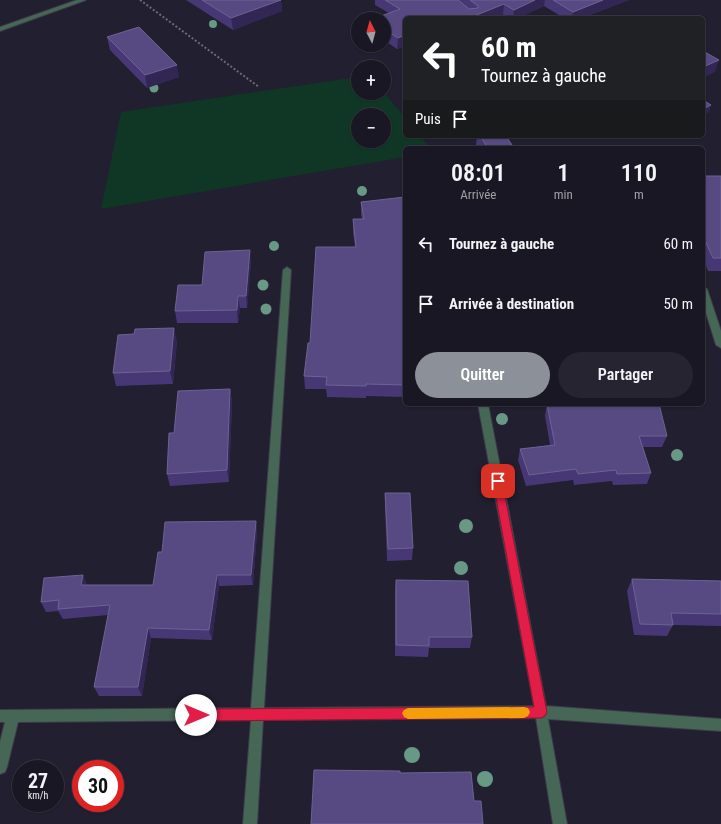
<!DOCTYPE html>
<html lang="fr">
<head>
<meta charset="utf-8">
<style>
	body { margin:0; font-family:"Roboto Condensed",sans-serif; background:#272431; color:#f1f3f6; height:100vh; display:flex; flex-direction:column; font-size:15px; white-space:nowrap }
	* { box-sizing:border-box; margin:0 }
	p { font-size:13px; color:#9f9fa6 }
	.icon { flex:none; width:22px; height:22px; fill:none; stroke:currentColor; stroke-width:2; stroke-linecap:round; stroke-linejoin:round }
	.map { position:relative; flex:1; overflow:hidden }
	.panel { position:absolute; left:403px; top:146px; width:302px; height:260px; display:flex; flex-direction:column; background:#1a1724; border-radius:6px; box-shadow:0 1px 3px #0004,0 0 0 1px #383641 }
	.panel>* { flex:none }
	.banner { position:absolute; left:403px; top:16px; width:302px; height:122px; border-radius:6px; box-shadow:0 1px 3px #0004,0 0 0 1px #383641; background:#202124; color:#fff; overflow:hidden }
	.needle { width:26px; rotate:354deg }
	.fabs { position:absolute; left:351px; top:12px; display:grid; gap:8px }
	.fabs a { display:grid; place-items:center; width:40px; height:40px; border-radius:50%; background:#1a1724; box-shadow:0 1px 3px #0004,0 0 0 1px #383641; font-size:20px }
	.speed { position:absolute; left:12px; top:760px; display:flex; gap:8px; font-size:20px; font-weight:700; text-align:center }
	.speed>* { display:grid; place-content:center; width:52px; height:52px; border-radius:50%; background:#1a1724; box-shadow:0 1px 3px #0004,0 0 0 1px #383641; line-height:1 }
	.speed small { font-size:10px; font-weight:400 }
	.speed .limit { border:6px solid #d22; background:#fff; color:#111 }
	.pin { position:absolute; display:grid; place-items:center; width:34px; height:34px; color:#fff; margin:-17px; border-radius:8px; box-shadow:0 2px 6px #0006 }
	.me { position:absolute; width:44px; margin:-22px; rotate:90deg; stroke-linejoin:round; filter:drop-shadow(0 0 3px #0008) }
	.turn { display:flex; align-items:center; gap:14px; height:84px; padding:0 12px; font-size:18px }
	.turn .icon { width:52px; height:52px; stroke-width:2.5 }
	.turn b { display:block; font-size:28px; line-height:34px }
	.then { display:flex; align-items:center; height:38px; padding:0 12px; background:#0003; gap:8px; font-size:15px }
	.eta { display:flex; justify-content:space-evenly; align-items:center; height:68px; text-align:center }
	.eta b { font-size:24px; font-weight:600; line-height:28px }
	.cta { display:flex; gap:8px; margin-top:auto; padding:8px 12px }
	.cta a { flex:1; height:46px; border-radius:24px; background:#8c9099; color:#fff; font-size:16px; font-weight:600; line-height:46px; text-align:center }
	.cta a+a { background:#272431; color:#f1f3f6 }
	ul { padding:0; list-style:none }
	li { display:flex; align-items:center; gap:12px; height:60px; padding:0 12px }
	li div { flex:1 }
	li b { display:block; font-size:15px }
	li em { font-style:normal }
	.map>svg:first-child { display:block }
</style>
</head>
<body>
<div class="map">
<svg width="721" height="824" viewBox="0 0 721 824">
	<rect width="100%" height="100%" fill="#221f30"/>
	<!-- green -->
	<path fill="#103725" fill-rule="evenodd" d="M358,77v16l26,-1 21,26v18h15l10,12h-25v9l-304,52 20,-97zM358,115h26v26h-26z"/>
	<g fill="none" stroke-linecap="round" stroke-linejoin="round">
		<defs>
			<path id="minor" d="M77,0h9l-86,31v-4z
				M287,267l4,3 -27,438 270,-2 -56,-302h10l58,302 175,13v12l-173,-12 19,105h-14l-17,-106 -273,2 -6,104h-14l8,-104 -233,2 -11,45 -2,5 -5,2v-32l5,-20h-5v-12l251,-2 32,-438z
				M703,286l4,3 14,42v17l-5,-3 -13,-42z"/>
		</defs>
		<!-- minor casing -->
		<use href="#minor" stroke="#3d3a4a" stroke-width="2"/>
		<!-- path -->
		<path stroke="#6c6a79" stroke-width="2" stroke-dasharray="2 2" stroke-linecap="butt" d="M140,0l119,87"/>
		<!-- minor -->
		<use href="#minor" fill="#466755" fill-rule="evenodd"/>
	</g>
	<!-- trees -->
	<g fill="#679985">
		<circle cx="213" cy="24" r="4"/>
		<circle cx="154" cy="88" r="4.5"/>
		<circle cx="362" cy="191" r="5"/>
		<circle cx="274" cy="246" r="5"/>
		<circle cx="263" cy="285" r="5.5"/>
		<circle cx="266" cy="309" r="5.5"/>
		<circle cx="502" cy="419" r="6"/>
		<circle cx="677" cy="455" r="6"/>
		<circle cx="466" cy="526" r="7"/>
		<circle cx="461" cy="568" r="7"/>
		<circle cx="412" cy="755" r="8"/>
		<circle cx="485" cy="779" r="8"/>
	</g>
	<!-- wall -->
	<path fill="#473875" d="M186,0h95l1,11 -49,19z
		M375,0h254l-47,18h-18l-20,-12 -26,12h-10l-5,-3 -98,3v28l-8,3 -13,-9v-21l5,-6 -14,-8z
		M107,37l72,40 -32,11 -37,-38z
		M477,136h29l8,12h-36l-2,-3z
		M703,176h18v95h-13l-5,-13z
		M405,197v200l-39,-1v2l-39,-1 -1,-8h-21l-1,-13 6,-33 45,-96 -2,-15v-13h9l-1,-4v-13z
		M251,262l-4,46h-7l-2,15h-61l-2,-12 27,-26z
		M134,334l43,7 -4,43 -57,2 -3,-13z
		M230,389l2,13 -3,80 -59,4 -3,-12 7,-41z
		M547,404l120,32 -5,11h-19l8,26 -4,11 -34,1 -1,-4 -38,4 -1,-5 -47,6 -8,-26 2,-11 30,-4 -5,-29z
		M385,493l28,55 -1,12 -25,1 -2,-56z
		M256,521l1,11 -4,53 -34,1 -7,54 -61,-2 -9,58h-43l-5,-9 14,-72 -45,4 -5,-8 -12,1 -5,-10 42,-27 4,10h66l9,-33z
		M632,579l89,2v45l-48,-1 -6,11 -33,-1 -7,-44z
		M396,580l76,57 -2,11h-41l-1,9 -33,-1v-65z"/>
	<!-- shaded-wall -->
	<path fill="#312654" d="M281,0l1,11 -49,19 -2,-12z
		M535,0h10l-1,6 -26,12h-5l1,-8z
		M603,0h26l-47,18h-10l1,-6z
		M504,4l-1,11 -8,3h-26z
		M405,35v11l-8,3 1,-11z
		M719,60l-4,12 -12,6v-11z
		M177,65l2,12 -32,11 -2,-13z
		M711,105l-2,7 -6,3v-6z
		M250,250l1,12 -4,46 -1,-12z
		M238,296l2,12 -2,15 -1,-13z
		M174,328l3,13 -4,43 -3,-13z
		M230,389l2,13 -3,80 -2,-12z
		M256,521l1,11 -4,53 -2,-10z
		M83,575l4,10h-6z
		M217,575l2,11 -7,54 -3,-10z
		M148,628l3,10 -9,58 -4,-9z"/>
	<!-- building -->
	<path fill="#574a82" stroke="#6d6293" d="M202,0h79l-50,18z
		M385,0h73l11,9 9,-1v-2l-8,-6h65l-21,10 -10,-6 -35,14h-64v17l-7,3 -14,-9v-10h-11l27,-10z
		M553,0h50l-30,12z
		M139,27l38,38 -32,10 -38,-38z
		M703,51l16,9 -16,7z
		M703,100l8,5 -8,4z
		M480,136h26l8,12h-26z
		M703,176h18v82h-8l-10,-22z
		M405,197v188l-39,-1v2l-40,-1 1,-8 -23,-1 4,-33h2l6,-96h40l-3,-28h11l-3,-17z
		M250,250l-4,46h-8l-1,14 -62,1 3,-26h24l3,-33z
		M174,328l-4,43 -57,2 5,-38 16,-1 1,-5z
		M230,389l-3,81 -60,4 2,-41h5l4,-42z
		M547,404h112l8,32h-28l12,37 -34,1 -1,-4 -38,4 -2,-5 -47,6 -9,-26 35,-4z
		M385,493h25l3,55 -25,1z
		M256,521l-5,54h-34l-8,55 -61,-2 -10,59h-44l16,-82 -52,4 1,-9 -18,2 3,-24 39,-3 -2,10h72l5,-33h4l3,-30z
		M632,579l89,2v33l-50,-1 2,12 -33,-1z
		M396,580l72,1 4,56h-43v9l-33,-1z
		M314,770l86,1v2l71,-1 3,29h7l2,23h-172z"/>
	<!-- route -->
	<path fill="#e11d48" stroke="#92132f" d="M498,477l3,1 1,3 45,231 -2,4 -4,2 -345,3 -5,-2 -1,-4 1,-4 5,-2 338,-2 -41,-226 1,-3z"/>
	<!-- slow -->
	<path fill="#f59e0b" d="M524,707l4,1 2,4 -2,4 -4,2 -116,1 -4,-2 -2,-4 2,-3 4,-2z"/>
</svg>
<div class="fabs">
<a><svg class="needle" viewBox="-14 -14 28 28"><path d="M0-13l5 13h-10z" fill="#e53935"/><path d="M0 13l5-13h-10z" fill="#9f9fa6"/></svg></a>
<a>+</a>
<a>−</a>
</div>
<div class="speed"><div>27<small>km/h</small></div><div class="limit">30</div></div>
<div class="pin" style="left:498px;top:481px;background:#d93025"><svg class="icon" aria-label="arrive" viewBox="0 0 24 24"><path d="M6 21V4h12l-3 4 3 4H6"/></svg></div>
<svg class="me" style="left:196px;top:715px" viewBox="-20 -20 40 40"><circle r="19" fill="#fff"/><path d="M0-13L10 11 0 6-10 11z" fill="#e11d48"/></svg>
<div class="banner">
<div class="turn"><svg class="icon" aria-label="left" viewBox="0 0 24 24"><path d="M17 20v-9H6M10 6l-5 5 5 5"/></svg><div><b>60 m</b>Tournez à gauche</div></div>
<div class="then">Puis<svg class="icon" aria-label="arrive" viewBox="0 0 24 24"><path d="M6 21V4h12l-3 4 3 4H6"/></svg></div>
</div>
<section class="panel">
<div class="eta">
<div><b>08:01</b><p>Arrivée</p></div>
<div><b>1</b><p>min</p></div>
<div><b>110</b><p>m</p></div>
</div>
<ul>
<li><svg class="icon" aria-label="left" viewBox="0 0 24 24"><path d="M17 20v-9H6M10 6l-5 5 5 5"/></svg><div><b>Tournez à gauche</b></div><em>60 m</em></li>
<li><svg class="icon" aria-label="arrive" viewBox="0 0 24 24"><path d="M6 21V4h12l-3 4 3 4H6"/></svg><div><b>Arrivée à destination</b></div><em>50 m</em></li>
</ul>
<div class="cta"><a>Quitter</a><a>Partager</a></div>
</section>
</div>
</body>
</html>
